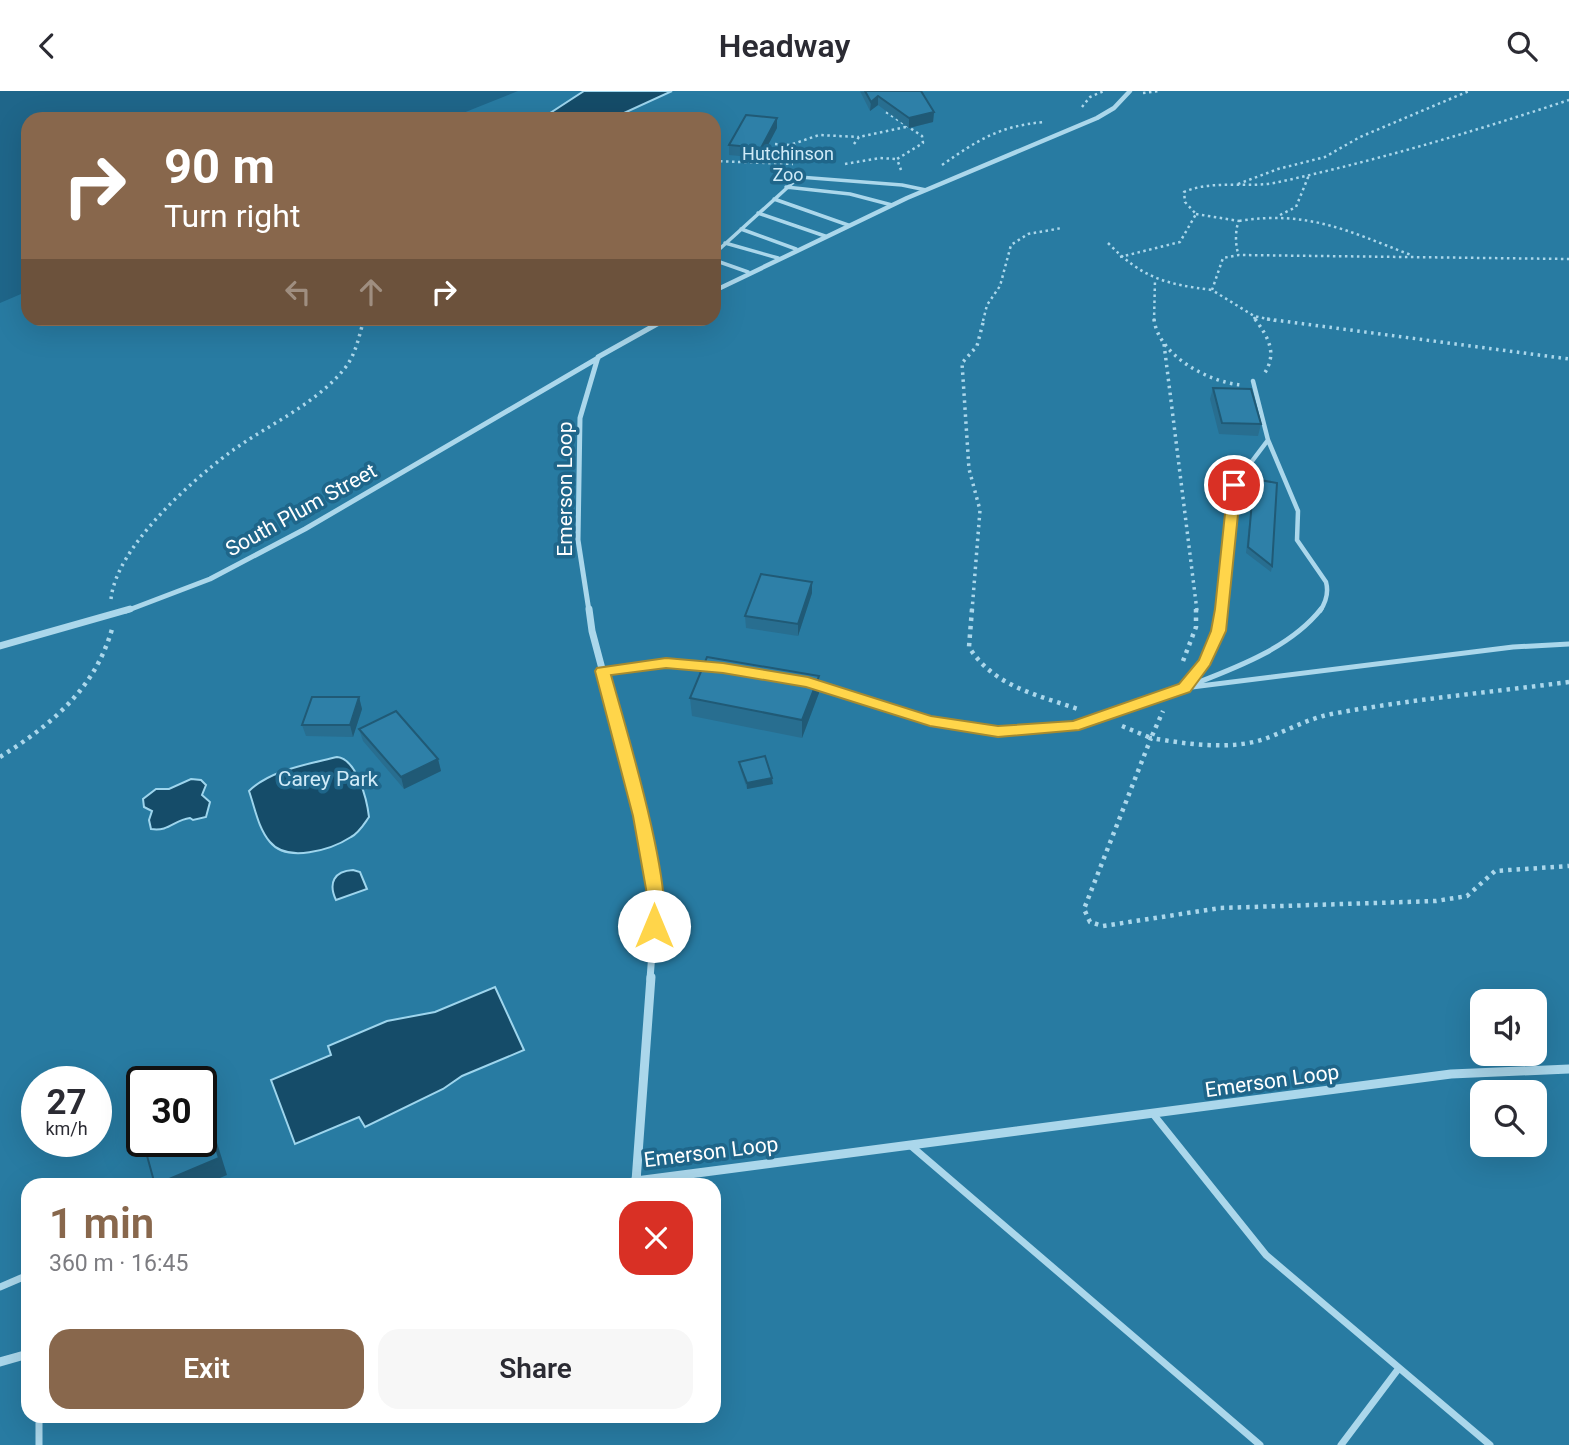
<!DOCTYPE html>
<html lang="en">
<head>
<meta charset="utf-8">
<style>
	body { margin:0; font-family:Roboto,sans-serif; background:#f7f7f7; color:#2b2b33; height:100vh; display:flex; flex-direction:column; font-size:26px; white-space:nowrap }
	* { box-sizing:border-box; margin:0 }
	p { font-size:23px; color:#7c7c81 }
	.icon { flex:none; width:38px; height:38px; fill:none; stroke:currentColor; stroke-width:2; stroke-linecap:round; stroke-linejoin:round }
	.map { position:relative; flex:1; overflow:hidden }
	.side { position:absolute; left:21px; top:1087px; width:700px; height:245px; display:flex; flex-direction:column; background:#fff; border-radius:21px; box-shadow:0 7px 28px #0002 }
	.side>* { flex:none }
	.hud { position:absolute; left:21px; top:21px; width:700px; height:214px; border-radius:21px; box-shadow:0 7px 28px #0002; background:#88674c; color:#fff; overflow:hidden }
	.buttons { position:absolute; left:1470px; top:898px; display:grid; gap:14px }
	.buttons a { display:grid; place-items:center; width:77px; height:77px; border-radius:14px; background:#fff; box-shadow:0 7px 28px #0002; font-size:35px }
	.speed { position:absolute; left:21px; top:975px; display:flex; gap:14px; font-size:35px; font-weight:700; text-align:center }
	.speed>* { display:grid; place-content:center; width:91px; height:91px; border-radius:50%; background:#fff; box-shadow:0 7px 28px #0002; line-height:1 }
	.speed small { font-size:18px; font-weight:400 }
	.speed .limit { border:4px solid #111; border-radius:10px; background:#fff; color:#111 }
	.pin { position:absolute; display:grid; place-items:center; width:60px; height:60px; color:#fff; margin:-30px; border:4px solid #fff; border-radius:50%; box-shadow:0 2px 7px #0007 }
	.me { position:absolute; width:77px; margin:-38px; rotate:0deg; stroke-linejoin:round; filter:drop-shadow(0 0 5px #0008) }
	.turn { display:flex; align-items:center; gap:24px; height:147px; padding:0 28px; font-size:32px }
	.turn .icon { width:91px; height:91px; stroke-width:2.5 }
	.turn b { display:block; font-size:49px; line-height:60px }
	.lanes { display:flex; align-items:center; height:66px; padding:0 28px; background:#0003; justify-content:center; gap:35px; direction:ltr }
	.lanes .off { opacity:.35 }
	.round { display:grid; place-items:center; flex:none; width:74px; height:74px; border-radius:21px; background:#f7f7f7 }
	.summary { display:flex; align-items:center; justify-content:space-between; height:119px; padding:0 28px }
	h1 { font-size:42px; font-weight:600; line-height:52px; color:#88674c }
	.action { display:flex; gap:14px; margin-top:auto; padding:14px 28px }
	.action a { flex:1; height:80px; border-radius:21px; background:#88674c; color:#fff; font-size:28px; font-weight:600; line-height:80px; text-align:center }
	.action a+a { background:#f7f7f7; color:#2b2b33 }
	header { display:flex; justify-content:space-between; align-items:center; height:91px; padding:0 28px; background:#fff; font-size:32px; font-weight:600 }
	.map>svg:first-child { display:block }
</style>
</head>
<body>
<header><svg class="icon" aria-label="back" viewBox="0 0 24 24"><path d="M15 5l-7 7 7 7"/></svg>Headway<svg class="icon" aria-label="search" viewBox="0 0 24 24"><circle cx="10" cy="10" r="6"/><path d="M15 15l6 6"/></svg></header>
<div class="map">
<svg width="1569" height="1354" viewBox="0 0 1569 1354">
	<rect width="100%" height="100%" fill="#1f668a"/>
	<!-- green -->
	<path fill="#287ba2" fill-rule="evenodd" d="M518,0h1051v1354h-1569v-1142l28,-12v28h686v-200h-266zM1482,910h53v52h-53zM37,990h59v60h-59zM142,990h59v60h-59zM1482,1001h53v53h-53zM28,1094h686v231h-686z"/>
	<!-- water -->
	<path fill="#154c69" stroke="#9ed5ed" stroke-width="2" d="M584,0h88l-61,28h-70z
		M337,666c20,2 30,43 32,60 -5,7 -10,16 -18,20 -20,13 -64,26 -81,5 -12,-14 -15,-34 -21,-51 21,-21 60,-27 88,-34z
		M191,688l10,1 5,5 -4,10 8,7 -4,15 -13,3 -3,-2c-16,2 -21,14 -39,11l-2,-9 3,-9 -8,-4 -1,-8 13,-10h13z
		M353,779l7,2 7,17 -31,11c-8,-17 -2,-29 17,-30z
		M495,896l29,63 -62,26 -19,13 -78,38 -6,-10 -64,27 -24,-64 60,-25 -3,-9 59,-25 48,-9z"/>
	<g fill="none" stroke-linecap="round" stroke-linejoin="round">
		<!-- path-far2 -->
		<path stroke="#abd7eb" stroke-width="2.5" stroke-dasharray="2.5 3.5" stroke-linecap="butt" d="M1143,2l17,-2
			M889,16l-3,5 36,24 1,7 -26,16 4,11
			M1082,16l8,-10 14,-6
			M775,53l15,1 29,-10 40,2
			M854,53l5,-7 47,-10
			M801,65l18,4 11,-2
			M714,70l79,3
			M845,73l35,-6 17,1
			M942,74c36,-25 57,-39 102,-43
			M1238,93l40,-15 47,-12 35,-20 109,-46
			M1196,123l43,7c-4,7 -4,27 0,34
			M1280,124l16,-8 13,-32
			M1239,130c69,-11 109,10 172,34
			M1108,152c34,35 57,41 104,47
			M1120,166l60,-15 16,-28 -11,-12 -1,-10c29,-13 65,-3 95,-10 100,-22 193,-50 290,-82
			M1254,226l2,4
			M983,230l4,-16 13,-19 11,-41 17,-11 34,-6
			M1154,230l1,-41
			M1276,230l-22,-5 -42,-26 11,-32 16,-3 330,4"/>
		<!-- path-far1 -->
		<path stroke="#abd7eb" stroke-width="3.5" stroke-dasharray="2.5 4.5" stroke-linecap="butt" d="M1154,228c4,36 54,63 87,66
			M1255,228c13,18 23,34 9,55
			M1267,228l302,40
			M1164,253l33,267
			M111,508c5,-51 78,-116 118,-146 38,-28 85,-47 116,-85 11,-14 14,-32 19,-49
			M972,520l8,-101 -11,-41 -7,-106 15,-17 7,-27"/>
		<!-- path -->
		<path stroke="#abd7eb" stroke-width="4.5" stroke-dasharray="3.5 5" stroke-linecap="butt" d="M972,518l-3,38c24,39 68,48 109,62
			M1183,570l13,-34v-18
			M1569,591c-77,10 -155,17 -232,31 -26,4 -46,16 -70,25 -34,13 -81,6 -116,0l-67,171 6,13 13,4 117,-18 216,-7 31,-5 28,-25 74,-5
			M1122,635l29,12 12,-27
			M0,666c51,-32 95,-68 112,-128"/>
		<!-- service-far3 -->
		<path stroke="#abd7eb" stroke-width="3.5" d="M786,96l64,7 42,11
			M774,108l74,26
			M758,122l67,23
			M741,138l55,20
			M725,152l53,15
			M714,163l85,-77 103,8 24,5
			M714,169l34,12"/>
		<!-- service-far2 -->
		<path stroke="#abd7eb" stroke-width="4.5" d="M1268,349l30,71 -1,29 29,42c3,11 0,20 -6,29
			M1222,520l12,-126 34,-45 -15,-59"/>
		<!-- service-far1 -->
		<path stroke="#abd7eb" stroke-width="5" d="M603,580l63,-8 42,4
			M815,593l115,37 68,10 76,-4 110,-39 329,-41 56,-3
			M1194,593c44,-17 97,-37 127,-75
			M1184,597c20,-25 33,-47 38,-79"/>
		<!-- service -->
		<path stroke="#abd7eb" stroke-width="7" d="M1153,1023l113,141 224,190
			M910,1054l350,300
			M0,1196l28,-12
			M39,1325v29
			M1341,1354l58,-77"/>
		<!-- minor-far3 -->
		<path stroke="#abd7eb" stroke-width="4.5" d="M714,200l193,-93 190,-80 17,-10 16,-17
			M663,230l3,-2"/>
		<!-- minor-far2 -->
		<path stroke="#abd7eb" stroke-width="5" d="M126,520l84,-32 95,-50 293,-171
			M589,520l-11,-71 2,-122 18,-61 68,-38"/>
		<!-- minor-far1 -->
		<path stroke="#abd7eb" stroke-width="7" d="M589,518l3,22 49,185 15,84 -6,79
			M0,555l130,-37"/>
		<!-- minor -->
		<path stroke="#abd7eb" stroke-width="9" d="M636,1090l15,-204
			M622,1094l14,-4 815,-107 118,-5
			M0,1271l28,-8"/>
	</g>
	<!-- wall -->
	<path fill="#286e90" d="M860,0h61l13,21 -1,10 -24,6 -31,-23 -8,6z
		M777,27v10l-16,30 -32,-3v-10z
		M1213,297l48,36 -3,12 -39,-2 -9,-35z
		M1254,388l18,87 -1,6 -25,-19z
		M812,502l-14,43 -52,-8 -1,-12z
		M819,585v17l-17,45 -110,-22 -2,-18z
		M359,606l3,12 -9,28 -47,-1 -4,-11z
		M359,638l79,30 3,12 -37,18 -41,-48z
		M739,671l34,22 -26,5 -7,-21z"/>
	<!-- shaded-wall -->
	<path fill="#205a76" d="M878,5v9l-8,6 1,-9z
		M934,21l-1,10 -24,6v-10z
		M777,27v10l-16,30v-10z
		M812,491v11l-14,43v-12z
		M819,585v17l-17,45v-18z
		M359,606l3,12 -9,28 -3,-12z
		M438,668l3,12 -37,18 -3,-12z
		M772,687l1,6 -26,5v-6z
		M201,1000l26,84 -24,10h-48l46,-85z"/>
	<!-- building -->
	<path fill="#2e80a8" stroke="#205a76" stroke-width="2" d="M865,0h56l13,21 -25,6 -31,-22 -7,6z
		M746,24l31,3 -16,30 -32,-3z
		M1213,297l38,1 10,35 -39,-1z
		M1254,388l23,4 -5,83 -24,-19z
		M761,483l51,8 -14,42 -53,-8z
		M707,566l112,19 -17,44 -112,-22z
		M312,606h47l-9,28h-48z
		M396,620l42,48 -37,18 -42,-48z
		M765,665l7,22 -25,5 -8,-21z
		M192,978l4,12h-37z
		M142,997v47l-12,-42z
		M201,1009l18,58 -64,27 -12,-44h58z"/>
	<!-- route -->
	<path fill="#ffd54a" stroke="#a68a30" stroke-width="2" d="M1234,390l7,4 -15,146 -16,34 -20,27 -111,38 -81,7 -68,-11 -124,-39 -83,-14 -57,-5 -55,7c12,43 67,223 50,256h-13l-2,-5 2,-26 -15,-84 -38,-145 2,-3 69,-10 57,5 85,14 123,39 67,10 75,-5 106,-37 20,-24 12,-29 4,-22 13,-124z"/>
	<g text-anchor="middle" stroke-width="7" stroke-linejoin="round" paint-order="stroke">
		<!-- far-park labels -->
		<g font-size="18" fill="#d0ebf8" stroke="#1f668a">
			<text x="788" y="69">Hutchinson<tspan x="788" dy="21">Zoo</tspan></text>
		</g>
		<!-- street labels -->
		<g font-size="21" fill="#fff" stroke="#1f668a">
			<text transform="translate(565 398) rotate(-90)" y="7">Emerson Loop</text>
			<text transform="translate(301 419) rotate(-29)" y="7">South Plum Street</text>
			<text transform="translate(1272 990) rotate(-8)" y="7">Emerson Loop</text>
			<text transform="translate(711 1061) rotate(-7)" y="7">Emerson Loop</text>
		</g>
		<!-- park labels -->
		<g font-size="21" fill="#d0ebf8" stroke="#1f668a">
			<text x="328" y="695">Carey Park</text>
		</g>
	</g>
</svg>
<div class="buttons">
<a><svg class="icon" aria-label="sound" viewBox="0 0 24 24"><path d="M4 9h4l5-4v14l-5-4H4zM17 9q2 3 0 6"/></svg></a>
<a><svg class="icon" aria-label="search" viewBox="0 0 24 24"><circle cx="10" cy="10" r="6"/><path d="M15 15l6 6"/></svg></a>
</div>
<div class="speed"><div>27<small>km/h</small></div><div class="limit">30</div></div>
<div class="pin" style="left:1234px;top:394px;background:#d93025"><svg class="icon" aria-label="arrive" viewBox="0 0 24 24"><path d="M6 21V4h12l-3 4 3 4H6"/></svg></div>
<svg class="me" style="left:654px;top:835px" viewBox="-20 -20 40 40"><circle r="19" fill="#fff"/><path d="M0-13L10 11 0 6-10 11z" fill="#ffd54a"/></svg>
<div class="hud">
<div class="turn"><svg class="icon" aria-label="right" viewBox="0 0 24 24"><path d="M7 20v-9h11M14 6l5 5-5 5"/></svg><div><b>90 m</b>Turn right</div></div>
<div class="lanes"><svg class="icon off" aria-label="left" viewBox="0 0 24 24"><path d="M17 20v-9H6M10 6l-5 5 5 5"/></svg><svg class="icon off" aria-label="ahead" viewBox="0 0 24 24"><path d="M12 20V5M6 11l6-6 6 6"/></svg><svg class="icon" aria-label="right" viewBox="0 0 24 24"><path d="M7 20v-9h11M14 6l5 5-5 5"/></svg></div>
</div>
<section class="side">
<div class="summary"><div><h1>1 min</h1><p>360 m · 16:45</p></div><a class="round" style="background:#d93025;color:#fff"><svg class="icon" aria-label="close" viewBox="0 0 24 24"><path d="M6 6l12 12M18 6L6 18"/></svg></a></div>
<div class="action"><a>Exit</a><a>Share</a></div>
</section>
</div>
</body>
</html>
